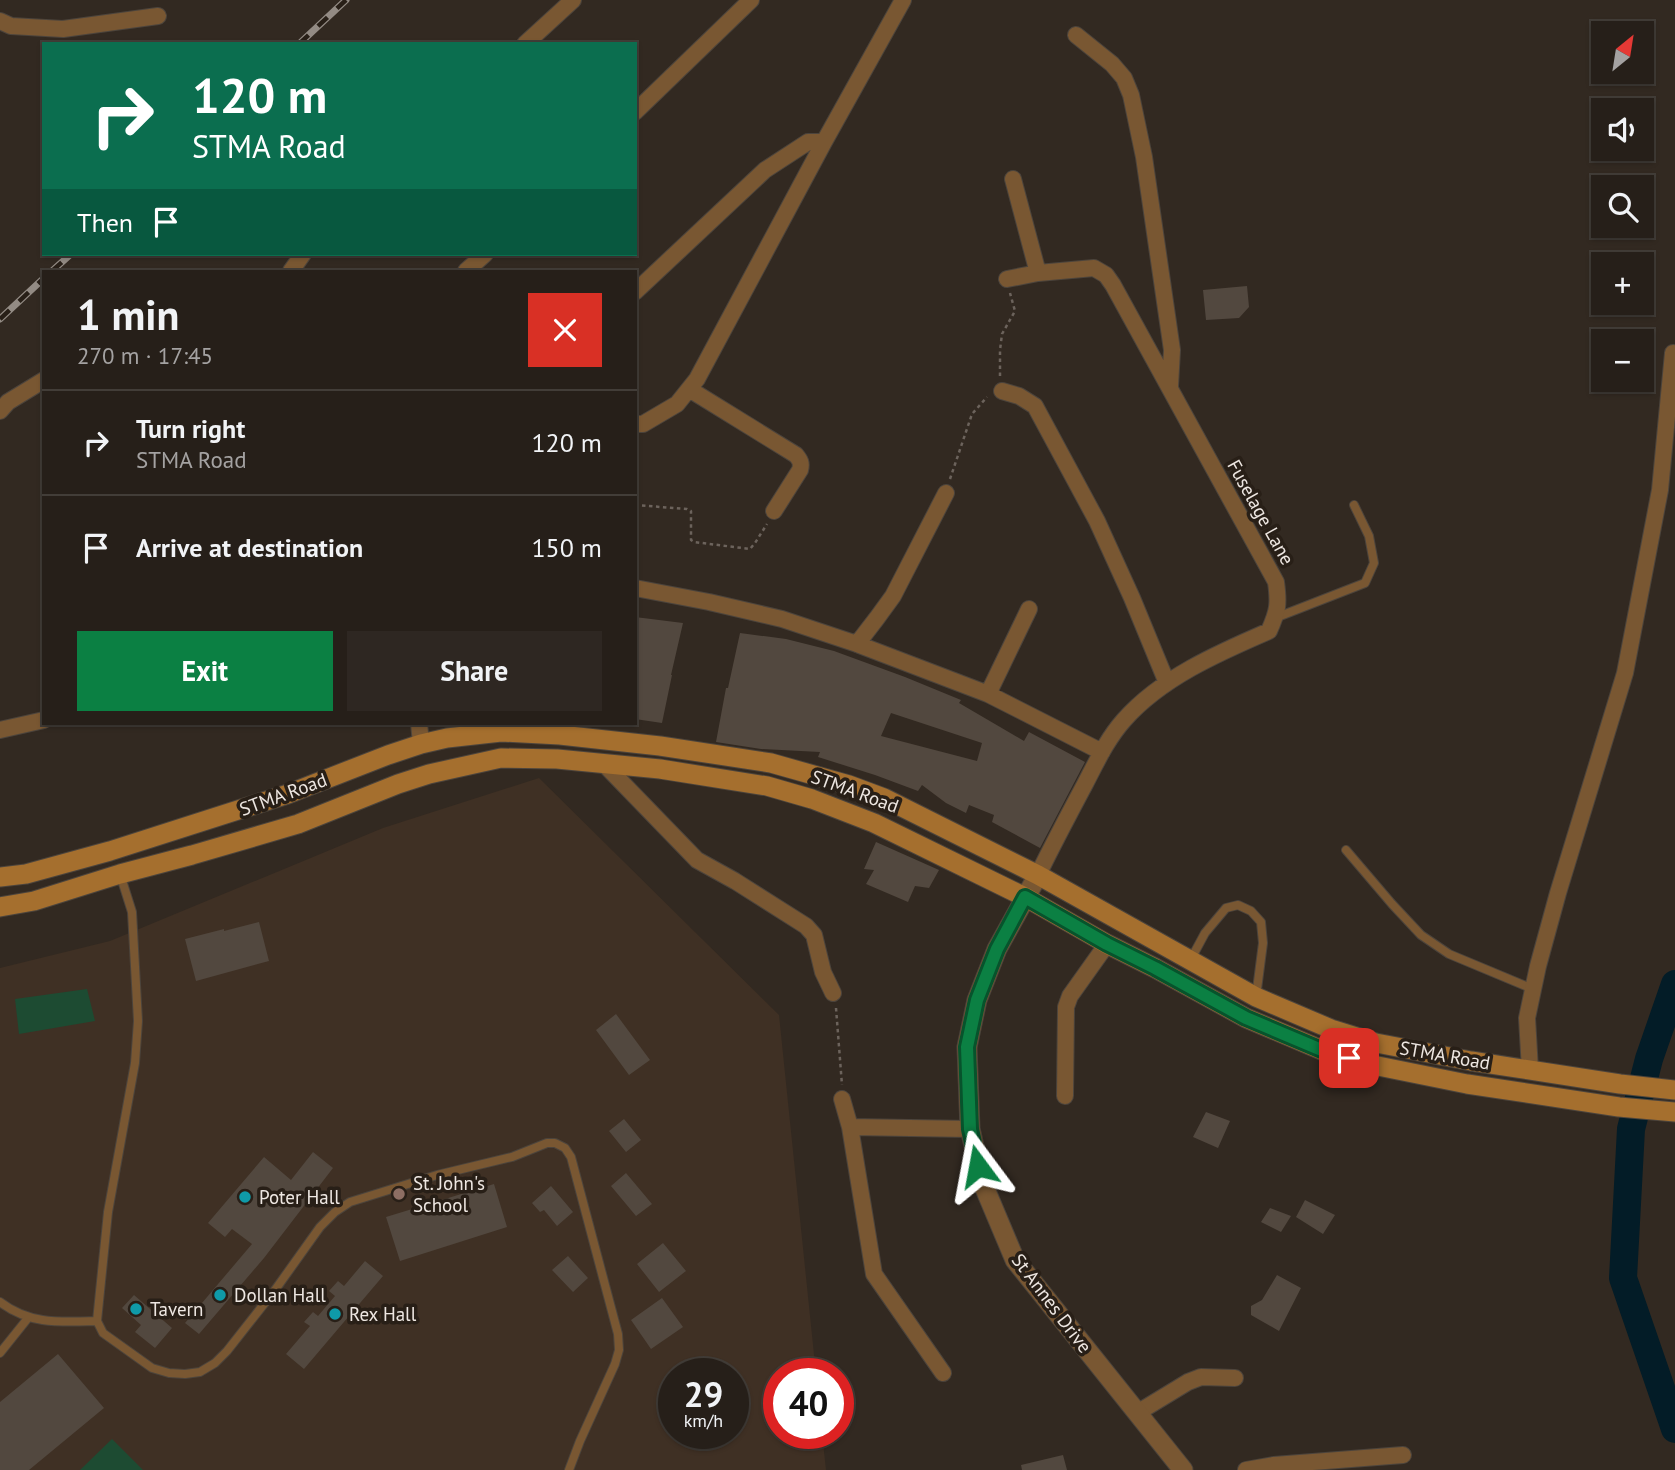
<!DOCTYPE html>
<html lang="en">
<head>
<meta charset="utf-8">
<style>
	body { margin:0; font-family:"PT Sans",sans-serif; background:#2e2722; color:#f1f3f6; height:100vh; display:flex; flex-direction:column; font-size:26px; white-space:nowrap }
	* { box-sizing:border-box; margin:0 }
	p { font-size:23px; color:#a4a2a2 }
	.icon { flex:none; width:38px; height:38px; fill:none; stroke:currentColor; stroke-width:2; stroke-linecap:round; stroke-linejoin:round }
	.map { position:relative; flex:1; overflow:hidden }
	.side { position:absolute; left:42px; top:270px; width:595px; height:455px; display:flex; flex-direction:column; background:#261f19; border-radius:0px; box-shadow:0 2px 5px #0004,0 0 0 2px #423d38 }
	.side>* { flex:none }
	.banner { position:absolute; left:42px; top:42px; width:595px; height:214px; border-radius:0px; box-shadow:0 2px 5px #0004,0 0 0 2px #423d38; background:#0b6e4f; color:#fff; overflow:hidden }
	.needle { width:46px; rotate:30deg }
	.fabs { position:absolute; left:1591px; top:21px; display:grid; gap:14px }
	.fabs a { display:grid; place-items:center; width:63px; height:63px; border-radius:0px; background:#261f19; box-shadow:0 2px 5px #0004,0 0 0 2px #423d38; font-size:35px }
	.speed { position:absolute; left:658px; top:1358px; display:flex; gap:14px; font-size:35px; font-weight:700; text-align:center }
	.speed>* { display:grid; place-content:center; width:91px; height:91px; border-radius:50%; background:#261f19; box-shadow:0 2px 5px #0004,0 0 0 2px #423d38; line-height:1 }
	.speed small { font-size:18px; font-weight:400 }
	.speed .limit { border:10px solid #d22; background:#fff; color:#111 }
	.pin { position:absolute; display:grid; place-items:center; width:60px; height:60px; color:#fff; margin:-30px; border-radius:14px; box-shadow:0 4px 10px #0006 }
	.me { position:absolute; width:77px; margin:-38px; rotate:347deg; stroke-linejoin:round; filter:drop-shadow(0 0 5px #0008) }
	.turn { display:flex; align-items:center; gap:24px; height:147px; padding:0 35px; font-size:32px }
	.turn .icon { width:91px; height:91px; stroke-width:2.5 }
	.turn b { display:block; font-size:49px; line-height:60px }
	.then { display:flex; align-items:center; height:66px; padding:0 35px; background:#0003; gap:14px; font-size:26px }
	.round { display:grid; place-items:center; flex:none; width:74px; height:74px; border-radius:0px; background:#2e2722 }
	.summary { display:flex; align-items:center; justify-content:space-between; height:119px; padding:0 35px }
	h1 { font-size:42px; font-weight:600; line-height:52px }
	.primary-button { display:flex; gap:14px; margin-top:auto; padding:14px 35px }
	.primary-button a { flex:1; height:80px; border-radius:0px; background:#0b8043; color:#fff; font-size:28px; font-weight:600; line-height:80px; text-align:center }
	.primary-button a+a { background:#2e2722; color:#f1f3f6 }
	ul { padding:0; list-style:none }
	li { display:flex; align-items:center; gap:21px; height:105px; padding:0 35px; border-top:2px solid #423d38 }
	li div { flex:1 }
	li b { display:block; font-size:26px }
	li em { font-style:normal }
	.map>svg:first-child { display:block }
</style>
</head>
<body>
<div class="map">
<svg width="1675" height="1470" viewBox="0 0 1675 1470">
	<rect width="100%" height="100%" fill="#322921"/>
	<!-- built -->
	<path fill="#3f3024" fill-rule="evenodd" d="M539,778l240,237 37,359h-37v59h43l4,37h-826v-502l110,-27 273,-113zM674,1374h59v59h-59z"/>
	<!-- green -->
	<path fill="#1d4b32" d="M87,989l8,32 -76,13 -4,-35z
		M112,1439l31,31h-63z"/>
	<g fill="none" stroke-linecap="round" stroke-linejoin="round">
		<!-- river -->
		<path stroke="#031c27" stroke-width="28" d="M1675,984l-26,75 -18,70 -8,149 52,151"/>
	</g>
	<!-- building -->
	<path fill="#52483f" fill-rule="evenodd" d="M1247,286l2,21 -10,11 -33,2 -3,-30z
		M635,617l48,6 -12,52h1l-10,48 -27,-4z
		M740,633l46,6 48,12 71,26 56,23 -2,3 65,38 5,-9 56,30 -45,86 -48,-26 2,-7 -25,-10 -3,8 -20,-10 -24,-18 -4,6 -43,-16 -57,-18 2,-5 -59,-3 -45,-7 10,-54h2zM891,713l91,30 -5,18 -96,-25z
		M876,842l63,28 -10,18 -14,-2 -7,16 -42,-18 8,-14 -10,-1z
		M259,922l10,39 -73,20 -11,-42 39,-10v2z
		M616,1014l34,46 -21,15 -33,-45z
		M1206,1112l24,9 -12,27 -25,-11z
		M624,1119l17,21 -15,12 -17,-21z
		M313,1152l20,16 -69,90 -65,76 -14,-11 67,-79 -20,-15 -7,8 -17,-14 56,-66 27,23z
		M626,1173l26,31 -16,12 -25,-30z
		M494,1184l13,43 -107,34 -14,-44z
		M551,1186l22,26 -16,14 -13,-16 -4,2 -8,-9z
		M1305,1200l30,15 -12,19 -27,-17z
		M1270,1208l21,8 -10,16 -20,-10z
		M663,1243l23,28 -27,21 -22,-28z
		M568,1256l20,22 -15,14 -21,-22z
		M365,1261l18,15 -79,93 -18,-15 24,-28 -6,-4 9,-10 5,4 17,-20 -6,-5 9,-10 6,5z
		M1277,1275l24,13 -22,43 -28,-16v-9l11,-6z
		M134,1295l38,33 -17,20 -20,-16 6,-7 -19,-17z
		M662,1298l21,29 -32,22 -20,-29z
		M58,1354l46,54 -75,62h-29v-68z
		M1063,1455l4,15h-45l-1,-5z"/>
	<g fill="none" stroke-linecap="round" stroke-linejoin="round">
		<defs>
			<path id="service" d="M1275,618l90,-35 9,-20 -5,-27 -15,-31
				M1346,850l46,54 29,31 28,19 84,35
				M120,874l12,38 6,109 -3,42 -27,149 -11,109 6,12 49,35 17,5 16,1 15,-2 15,-9 12,-12 48,-61 45,-63 15,-15 15,-10 87,-27 75,-18 35,-14h8l10,5 6,9 47,177 1,16 -4,14 -35,77 -11,29
				M1191,959l14,-26 21,-25 12,-3 13,6 10,11 2,21 -7,54
				M0,1302c30,23 61,20 97,19
				M0,1353l28,-35"/>
			<path id="minor" d="M0,21l11,5 52,3 95,-13
				M1076,35l36,29 12,14 7,17 13,62 28,193 -2,36
				M525,44l48,-44
				M635,112l116,-112
				M1013,179l25,94
				M291,271l12,-17
				M466,271l19,-17
				M1007,279l31,-6 56,-5 12,7 7,10 163,297c3,22 2,29 -7,49 -51,22 -108,47 -145,89 -17,19 -28,43 -39,64 -16,30 -32,60 -47,91
				M635,292l130,-122 43,-28h16
				M689,389l107,66c4,5 6,8 4,15l-26,41
				M1002,391l17,5 16,10 62,115 35,77 35,85
				M0,411l8,-9 36,-22
				M635,424h8l34,-20 20,-25 127,-237 79,-142
				M635,588l74,14 73,17 75,25 131,50 114,58
				M857,644l20,-26 16,-22 53,-103
				M988,694l41,-85
				M419,723l2,21
				M0,730l44,-10
				M604,764l93,96 38,21 71,45 8,9 9,37 10,21
				M1530,1070l-3,-52 11,-52 20,-73 67,-220 35,-183 13,-137
				M1065,1096l1,-89 4,-11 37,-52
				M842,1099l8,28 120,2
				M850,1127l24,147 69,99
				M1137,1413l51,-31 13,-5 34,1
				M1246,1470l28,-5 129,-10"/>
			<path id="tertiary" d="M1038,875l-41,74 -20,51 -10,47 3,82 13,55 32,76 168,210"/>
			<path id="secondary" d="M0,877l26,-3 84,-23 178,-57 100,-39 33,-11 26,-6 54,-6 59,3 100,11 111,17 78,22 35,13 154,77 218,122 75,32 45,14 95,18 149,23 55,6
				M0,907l34,-6 86,-27 72,-19 106,-31 100,-40 31,-10 72,-16 56,1 103,10 107,17 45,13 62,24 151,74 82,47 48,24 91,50 78,33 49,14 94,19 152,23 56,5"/>
		</defs>
		<!-- service casing -->
		<use href="#service" stroke="#4c443c" stroke-width="10"/>
		<!-- minor casing -->
		<use href="#minor" stroke="#4c443c" stroke-width="18"/>
		<!-- tertiary casing -->
		<use href="#tertiary" stroke="#4c443c" stroke-width="21"/>
		<!-- secondary casing -->
		<use href="#secondary" stroke="#4c443c" stroke-width="21"/>
		<!-- path -->
		<path stroke="#6c635c" stroke-width="2.5" stroke-dasharray="3.5 3.5" stroke-linecap="butt" d="M1000,376v-26l2,-16 13,-23 -5,-18
			M950,479l22,-65 15,-17
			M635,505l52,4 4,2v29l3,2 56,7 5,-6 12,-19
			M836,1008l6,77"/>
		<!-- service -->
		<use href="#service" stroke="#795732" stroke-width="8"/>
		<!-- minor -->
		<use href="#minor" stroke="#795732" stroke-width="16"/>
		<!-- tertiary -->
		<use href="#tertiary" stroke="#795732" stroke-width="19"/>
		<!-- secondary -->
		<use href="#secondary" stroke="#a56f2e" stroke-width="19"/>
		<defs>
			<path id="rail" d="M299,44l47,-44
				M52,271l19,-17
				M0,319l44,-41"/>
		</defs>
		<!-- rail casing -->
		<use href="#rail" stroke="#938b84" stroke-width="7"/>
		<!-- rail -->
		<use href="#rail" stroke="#281f17" stroke-width="4.5" stroke-dasharray="13" stroke-linecap="butt"/>
	</g>
	<g fill="none" stroke-linecap="round" stroke-linejoin="round">
		<defs>
			<path id="route" d="M978,1166l-8,-37 -3,-82 10,-47 20,-51 28,-52 82,47 48,24 91,50 78,33 25,7"/>
		</defs>
		<!-- route casing -->
		<use href="#route" stroke="#07532c" stroke-width="18"/>
		<!-- route -->
		<use href="#route" stroke="#0b8043" stroke-width="12"/>
	</g>
	<!-- markers -->
	<circle fill="#8d6e63" stroke="#281f17" stroke-width="2.5" cx="399" cy="1194" r="7"/>
	<g fill="#0f9aa8" stroke="#281f17" stroke-width="2.5">
		<circle cx="245" cy="1197" r="7"/>
		<circle cx="220" cy="1295" r="7"/>
		<circle cx="136" cy="1309" r="7"/>
		<circle cx="335" cy="1314" r="7"/>
	</g>
	<g text-anchor="middle" stroke-width="7" stroke-linejoin="round" paint-order="stroke">
		<!-- street labels -->
		<g font-size="19" fill="#eee7e2" stroke="#281f17">
			<text transform="translate(1261 512) rotate(61)" y="7">Fuselage Lane</text>
			<text transform="translate(855 791) rotate(20)" y="7">STMA Road</text>
			<text transform="translate(283 794) rotate(-20)" y="7">STMA Road</text>
			<text transform="translate(1445 1055) rotate(10)" y="7">STMA Road</text>
			<text transform="translate(1052 1303) rotate(53)" y="7">St Annes Drive</text>
		</g>
		<!-- poi labels -->
		<g font-size="19" fill="#eee7e2" stroke="#281f17" text-anchor="start">
			<text x="413" y="1190">St. John's<tspan x="413" dy="22">School</tspan></text>
			<text x="259" y="1204">Poter Hall</text>
			<text x="234" y="1302">Dollan Hall</text>
			<text x="150" y="1316">Tavern</text>
			<text x="349" y="1321">Rex Hall</text>
		</g>
	</g>
</svg>
<div class="fabs">
<a><svg class="needle" viewBox="-14 -14 28 28"><path d="M0-13l5 13h-10z" fill="#e53935"/><path d="M0 13l5-13h-10z" fill="#a4a2a2"/></svg></a>
<a><svg class="icon" aria-label="sound" viewBox="0 0 24 24"><path d="M4 9h4l5-4v14l-5-4H4zM17 9q2 3 0 6"/></svg></a>
<a><svg class="icon" aria-label="search" viewBox="0 0 24 24"><circle cx="10" cy="10" r="6"/><path d="M15 15l6 6"/></svg></a>
<a>+</a>
<a>−</a>
</div>
<div class="speed"><div>29<small>km/h</small></div><div class="limit">40</div></div>
<div class="pin" style="left:1349px;top:1058px;background:#d93025"><svg class="icon" aria-label="arrive" viewBox="0 0 24 24"><path d="M6 21V4h12l-3 4 3 4H6"/></svg></div>
<svg class="me" style="left:978px;top:1166px" viewBox="-20 -20 40 40"><path d="M0-17L14 15 0 8-14 15z" fill="#0b8043" stroke="#fff" stroke-width="4"/></svg>
<div class="banner">
<div class="turn"><svg class="icon" aria-label="right" viewBox="0 0 24 24"><path d="M7 20v-9h11M14 6l5 5-5 5"/></svg><div><b>120 m</b>STMA Road</div></div>
<div class="then">Then<svg class="icon" aria-label="arrive" viewBox="0 0 24 24"><path d="M6 21V4h12l-3 4 3 4H6"/></svg></div>
</div>
<section class="side">
<div class="summary"><div><h1>1 min</h1><p>270 m · 17:45</p></div><a class="round" style="background:#d93025;color:#fff"><svg class="icon" aria-label="close" viewBox="0 0 24 24"><path d="M6 6l12 12M18 6L6 18"/></svg></a></div>
<ul>
<li><svg class="icon" aria-label="right" viewBox="0 0 24 24"><path d="M7 20v-9h11M14 6l5 5-5 5"/></svg><div><b>Turn right</b><p>STMA Road</p></div><em>120 m</em></li>
<li><svg class="icon" aria-label="arrive" viewBox="0 0 24 24"><path d="M6 21V4h12l-3 4 3 4H6"/></svg><div><b>Arrive at destination</b></div><em>150 m</em></li>
</ul>
<div class="primary-button"><a>Exit</a><a>Share</a></div>
</section>
</div>
</body>
</html>
